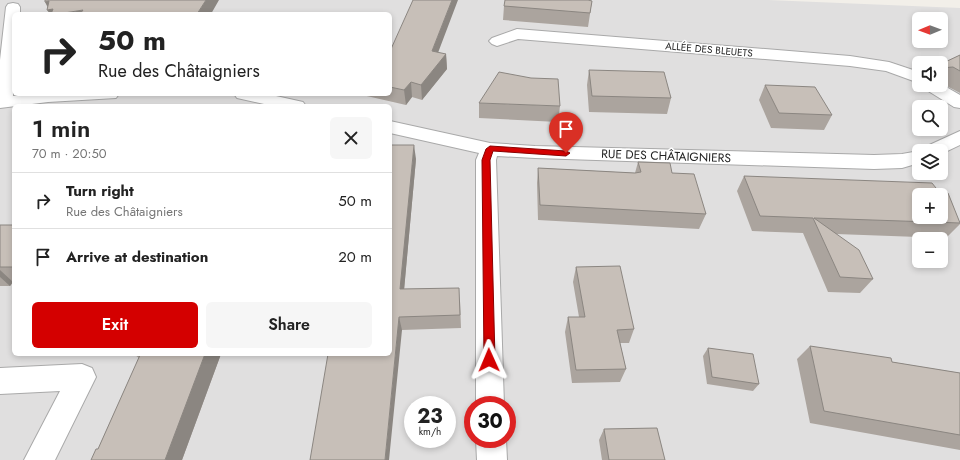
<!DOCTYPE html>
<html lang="en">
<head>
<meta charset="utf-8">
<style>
	body { margin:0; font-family:Jost,sans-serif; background:#f6f6f6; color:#222; height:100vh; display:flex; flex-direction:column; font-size:15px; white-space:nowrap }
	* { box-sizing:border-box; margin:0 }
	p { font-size:13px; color:#767676 }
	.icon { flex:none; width:22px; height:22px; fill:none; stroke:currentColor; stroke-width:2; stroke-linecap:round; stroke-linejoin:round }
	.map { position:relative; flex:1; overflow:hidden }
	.sheet { position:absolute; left:12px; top:104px; width:380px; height:252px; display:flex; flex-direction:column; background:#fff; border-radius:6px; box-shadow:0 2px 6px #0003 }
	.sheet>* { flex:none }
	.guide { position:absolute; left:12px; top:12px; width:380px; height:84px; border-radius:6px; box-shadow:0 2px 6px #0003; background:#fff; color:#222; overflow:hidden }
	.needle { width:26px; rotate:269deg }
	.tools { position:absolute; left:912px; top:12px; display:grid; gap:8px }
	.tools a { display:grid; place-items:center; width:36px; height:36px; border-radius:6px; background:#fff; box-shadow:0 2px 6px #0003; font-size:20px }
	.speed { position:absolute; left:404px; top:396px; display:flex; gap:8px; font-size:20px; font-weight:700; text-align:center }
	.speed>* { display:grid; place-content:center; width:52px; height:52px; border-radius:50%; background:#fff; box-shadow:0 2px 6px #0003; line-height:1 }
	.speed small { font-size:10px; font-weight:400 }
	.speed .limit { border:6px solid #d22; background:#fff; color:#111 }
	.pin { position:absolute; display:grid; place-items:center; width:34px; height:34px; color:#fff; margin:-41px -17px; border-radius:50% 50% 50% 0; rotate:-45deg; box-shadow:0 0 4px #0007 }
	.pin .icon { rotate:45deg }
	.me { position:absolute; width:44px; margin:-22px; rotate:359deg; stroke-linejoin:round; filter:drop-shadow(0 0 3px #0008) }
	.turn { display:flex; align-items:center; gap:14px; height:84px; padding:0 20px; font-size:18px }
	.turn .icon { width:52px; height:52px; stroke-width:2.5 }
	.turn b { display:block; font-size:28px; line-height:34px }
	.round { display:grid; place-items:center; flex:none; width:42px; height:42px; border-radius:6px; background:#f6f6f6 }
	.summary { display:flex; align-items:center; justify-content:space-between; height:68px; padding:0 20px }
	h1 { font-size:24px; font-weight:600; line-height:30px }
	.action { display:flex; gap:8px; margin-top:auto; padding:8px 20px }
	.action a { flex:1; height:46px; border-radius:6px; background:#d40000; color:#fff; font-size:16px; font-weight:600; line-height:46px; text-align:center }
	.action a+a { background:#f6f6f6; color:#222 }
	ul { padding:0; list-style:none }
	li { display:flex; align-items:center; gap:12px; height:56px; padding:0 20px; border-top:1px solid #e0e0e0 }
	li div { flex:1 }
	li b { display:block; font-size:15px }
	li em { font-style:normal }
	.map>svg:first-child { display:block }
</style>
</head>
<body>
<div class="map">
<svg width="960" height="460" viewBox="0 0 960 460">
	<rect width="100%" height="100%" fill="#f2efe9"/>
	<!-- residential -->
	<path fill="#e0dfdf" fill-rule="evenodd" d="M0,0h768l192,8v452h-960zM14,14h376v80h-376zM919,19h22v22h-22zM919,63h22v22h-22zM14,106h376v248h-376zM919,107h22v22h-22zM919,151h22v22h-22zM919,195h22v22h-22zM919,239h22v22h-22zM413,405h34v34h-34zM473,405h34v34h-34z"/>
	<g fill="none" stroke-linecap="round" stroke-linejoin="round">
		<defs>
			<path id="street" d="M13,3l5,1 2,3v7h-6l-1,82 17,-2h89l-3,4 -68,4 -48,6v-48l6,-53 2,-3z
				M517,29l333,27 39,6 30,10v11l-33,-12 -36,-5 -332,-27 -21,7 -5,-2 -3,-3 3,-3z
				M941,84l19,11v13l-6,-1 -29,-18 -2,-4z
				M234,94h33l36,8 3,4h-33l-36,-8z
				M390,121l100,22 45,3 339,9 28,-1 17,-3h2h-2v12l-17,5 -28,1 -339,-11 -38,-2 -1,4 8,245h-28v-245l3,-7 -89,-20z
				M960,131v14l-19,9v-3h-19l3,-4z
				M82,364l10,4 4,9 -41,83h-31l36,-69 -60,3v-26z
				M476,439h30l1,21h-30z"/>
		</defs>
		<!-- street casing -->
		<use href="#street" stroke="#a9a9a9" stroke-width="2"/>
		<!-- street -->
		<use href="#street" fill="#fff" fill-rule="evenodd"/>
	</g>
	<!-- wall -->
	<path fill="#aba49e" d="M592,1l-4,26 -85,-7 1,-14z
		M390,49l48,4 8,1 1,15 -25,31 -10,-3 -6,8 -48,-11h32z
		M960,55v38l-19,-10v-19z
		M589,70l82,28 -4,16 -78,-2 -2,-27z
		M765,85l67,30 -8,15 -53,-2 -12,-28z
		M479,103l81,3 -2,16 -79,-4z
		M416,159l-12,130 56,12 1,27 -59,2 -92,130z
		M638,162l34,11 34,41 -7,15 -161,-9 -1,-37 1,-15 97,5z
		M744,176l216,47v1l-14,14 -110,-4 37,45 -13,14 -32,-1 -25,-59 -51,-2 -15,-40z
		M0,225h14v57h-1l-3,4h-10z
		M576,267l58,62 -5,14h-9l6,26 -6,13 -48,1 -7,-51 3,-15h11l-6,-35z
		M810,346l82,16 68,11v77l-150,-27 -13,-64z
		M708,348l51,36 -6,7 -46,-7 -4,-28z
		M136,354h85l-39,106 -84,-11 41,-91 -4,-3z
		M604,429l61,31h-63l-3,-20z"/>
	<!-- shaded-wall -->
	<path fill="#8b8681" d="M206,0h13l-8,14h-14z
		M452,0h6l-25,66 -1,-15z
		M49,1l8,13h-7l-3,-4h2l-4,-8z
		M83,10l2,4h-27z
		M446,54l1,15 -25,31 -1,-15z
		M411,82l1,15 -6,8 -2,-15z
		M414,145l2,14 -13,143 -3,-13z
		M0,270l13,12 -3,4 -10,-9z
		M399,317l3,13 -13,130h-4z
		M205,354h16l-39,106h-17z"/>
	<!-- building -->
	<path fill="#c7bfb8" stroke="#8b8681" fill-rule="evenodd" d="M45,0h161l-9,14h-117l3,-4 -25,4h-7l2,-5 -6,1 2,-9 -4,1z
		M413,0h39l-20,51 14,3 -25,31 -10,-3 -7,8 -14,-3v-38h1z
		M505,0h83l4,1 -2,12 -86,-7z
		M960,55v16l-7,-4 -12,1v-4z
		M589,70l75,2 7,26 -79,-2z
		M499,72l32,6 27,1 2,27 -81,-3z
		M765,85l50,2 17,28 -53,-2z
		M139,105l-1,1h-51z
		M390,145h24l-14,144 59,-1 1,27 -61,2 -14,143h-75l18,-106h62z
		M638,162l32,1 2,10 22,1 12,40 -166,-9 -2,-37 97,5 6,-1z
		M744,176l188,7 8,10h8l12,30 -146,-5 45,32 14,29 -33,-2 -27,-59 -53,-2zM919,195h22v22h-22z
		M0,225h14v42h-14z
		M620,266l14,63 -17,1 9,39 -50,1 -8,-53h17l-9,-50z
		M810,346l81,12 1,4 68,11v62l-136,-24z
		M708,348l45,6 6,30 -47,-7z
		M136,354h69l-40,106h-74l5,-11h2l42,-94h-5z
		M657,428l8,32h-56l-5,-31z"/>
	<!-- route -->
	<path fill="#d40000" stroke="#8a0000" d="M490,146l76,5 4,2 -4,3 -73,-5 -3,9 5,200 -2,3 -4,2 -4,-2 -1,-3 -2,-200 4,-11z"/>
	<g text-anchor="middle" stroke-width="3" stroke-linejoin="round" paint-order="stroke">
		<!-- far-street labels -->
		<g font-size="10" fill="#222" stroke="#fff">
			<text transform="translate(709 49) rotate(5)" y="4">ALLÉE DES BLEUETS</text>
		</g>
		<!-- street labels -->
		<g font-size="12" fill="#222" stroke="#fff">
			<text transform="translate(666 156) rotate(2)" y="4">RUE DES CHÂTAIGNIERS</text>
		</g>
	</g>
</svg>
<div class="tools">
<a><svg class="needle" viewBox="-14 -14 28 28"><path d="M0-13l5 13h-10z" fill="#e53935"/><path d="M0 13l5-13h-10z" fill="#767676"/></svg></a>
<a><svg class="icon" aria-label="sound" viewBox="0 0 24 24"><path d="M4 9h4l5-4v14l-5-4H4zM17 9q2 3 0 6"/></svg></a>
<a><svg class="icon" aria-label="search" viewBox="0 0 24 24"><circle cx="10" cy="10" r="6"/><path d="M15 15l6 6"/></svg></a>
<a><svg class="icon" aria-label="layers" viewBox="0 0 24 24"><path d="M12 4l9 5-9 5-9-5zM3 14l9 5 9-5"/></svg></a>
<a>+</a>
<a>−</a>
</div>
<div class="speed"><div>23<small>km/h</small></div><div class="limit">30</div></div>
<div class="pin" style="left:566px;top:153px;background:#d93025"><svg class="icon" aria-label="arrive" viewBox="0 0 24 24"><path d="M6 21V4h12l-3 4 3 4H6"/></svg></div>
<svg class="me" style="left:489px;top:360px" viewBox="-20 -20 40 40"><path d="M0-17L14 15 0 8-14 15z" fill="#d40000" stroke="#fff" stroke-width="4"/></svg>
<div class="guide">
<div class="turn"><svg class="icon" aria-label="right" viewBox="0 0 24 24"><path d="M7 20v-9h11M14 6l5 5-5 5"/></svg><div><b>50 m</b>Rue des Châtaigniers</div></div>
</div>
<section class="sheet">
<div class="summary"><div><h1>1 min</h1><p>70 m · 20:50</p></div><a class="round"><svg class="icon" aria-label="close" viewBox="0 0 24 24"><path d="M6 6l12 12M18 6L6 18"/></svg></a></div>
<ul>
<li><svg class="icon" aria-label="right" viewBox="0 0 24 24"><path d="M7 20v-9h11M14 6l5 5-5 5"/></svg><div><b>Turn right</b><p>Rue des Châtaigniers</p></div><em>50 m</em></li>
<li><svg class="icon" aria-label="arrive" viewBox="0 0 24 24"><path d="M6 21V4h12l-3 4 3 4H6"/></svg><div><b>Arrive at destination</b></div><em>20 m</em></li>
</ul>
<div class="action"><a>Exit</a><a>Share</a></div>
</section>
</div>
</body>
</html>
